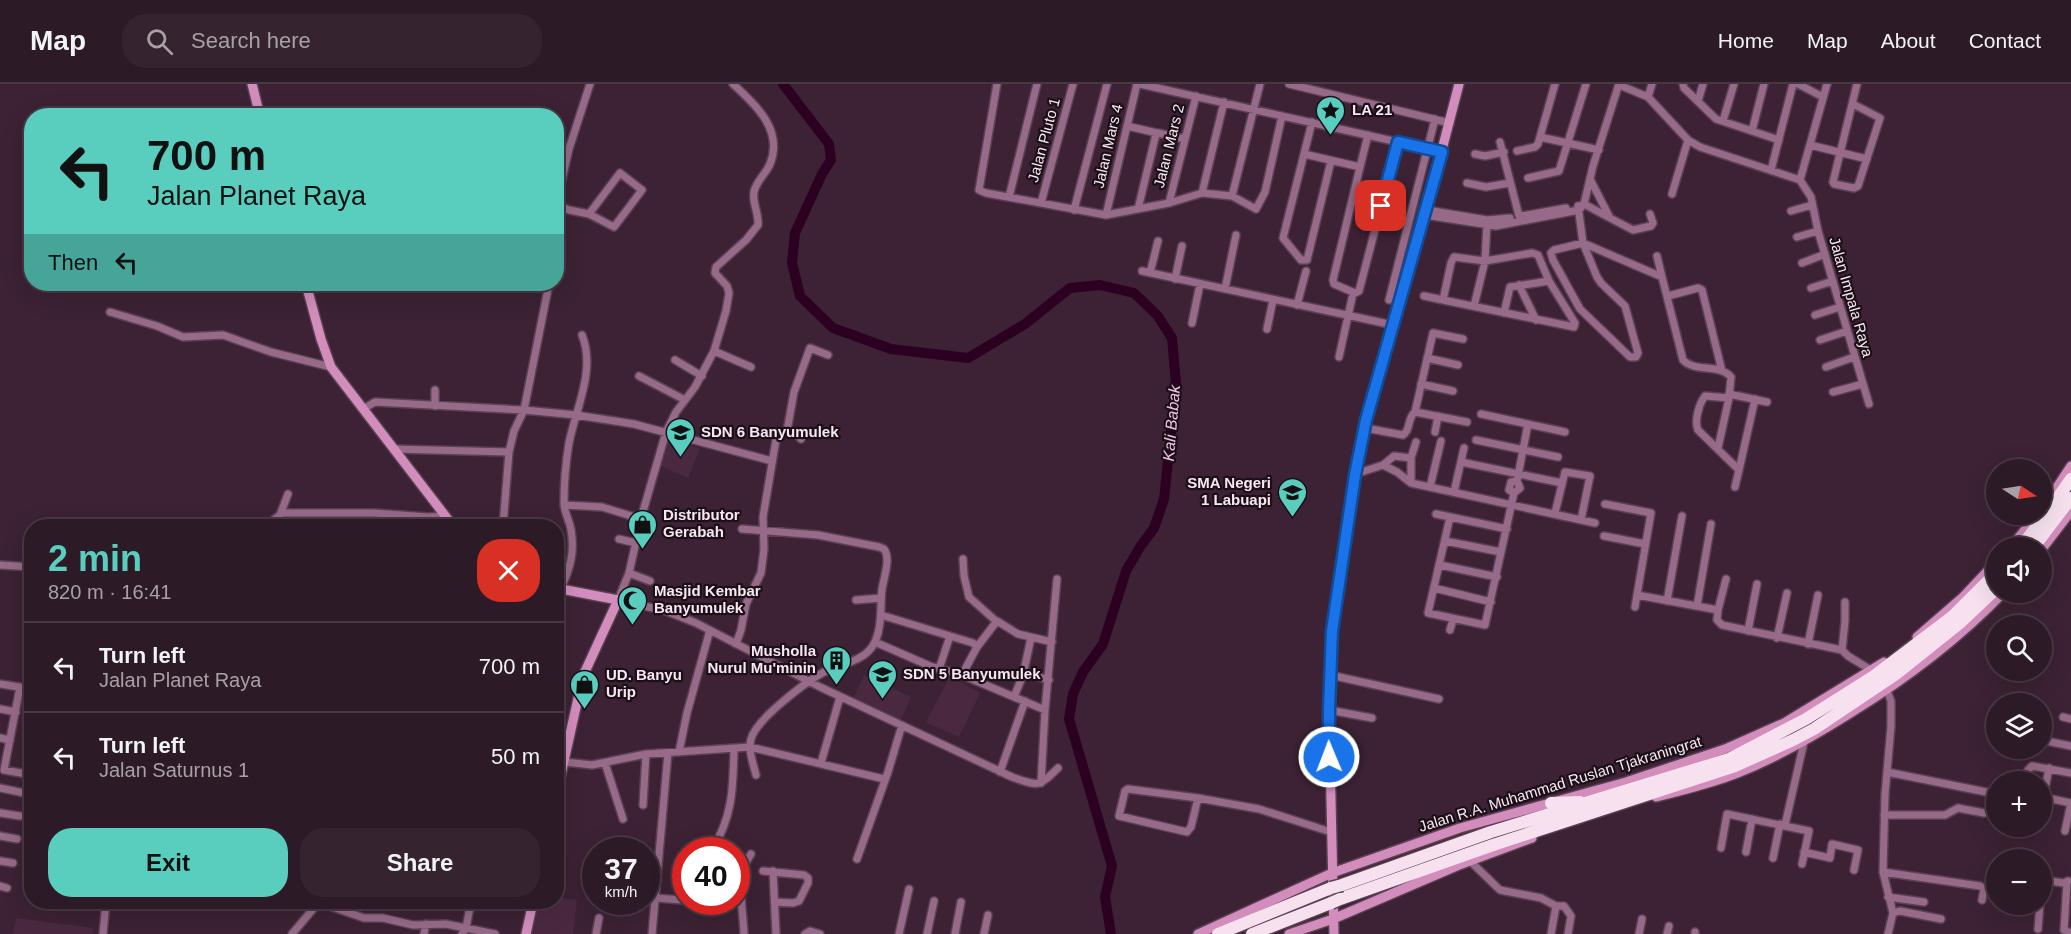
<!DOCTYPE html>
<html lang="en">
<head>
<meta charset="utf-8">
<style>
	body { margin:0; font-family:Arial,sans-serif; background:#35232f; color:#f1f3f6; height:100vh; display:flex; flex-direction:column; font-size:22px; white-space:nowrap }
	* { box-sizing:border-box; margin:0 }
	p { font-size:20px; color:#a7a1a7 }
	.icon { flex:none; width:33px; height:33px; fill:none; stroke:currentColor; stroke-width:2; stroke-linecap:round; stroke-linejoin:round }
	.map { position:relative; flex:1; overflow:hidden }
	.side { position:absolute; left:24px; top:435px; width:540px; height:390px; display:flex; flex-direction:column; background:#2d1a27; border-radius:24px; box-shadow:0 6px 24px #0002,0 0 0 2px #483844 }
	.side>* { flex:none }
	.hud { position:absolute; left:24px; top:24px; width:540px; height:183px; border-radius:24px; box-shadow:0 6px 24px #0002,0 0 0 2px #483844; background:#59cebf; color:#111; overflow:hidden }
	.needle { width:39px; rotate:102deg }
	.fabs { position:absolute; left:1986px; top:375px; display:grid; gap:12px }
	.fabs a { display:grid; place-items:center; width:66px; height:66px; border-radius:50%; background:#2d1a27; box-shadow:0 6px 24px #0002,0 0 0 2px #483844; font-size:30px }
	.speed { position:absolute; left:582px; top:753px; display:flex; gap:12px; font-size:30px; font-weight:700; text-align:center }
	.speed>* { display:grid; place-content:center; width:78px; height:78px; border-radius:50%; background:#2d1a27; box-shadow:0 6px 24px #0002,0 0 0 2px #483844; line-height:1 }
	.speed small { font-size:15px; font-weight:400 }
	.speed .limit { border:9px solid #d22; background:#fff; color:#111 }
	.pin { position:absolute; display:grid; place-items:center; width:51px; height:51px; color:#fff; margin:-26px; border-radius:12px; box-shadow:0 3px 9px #0006 }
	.me { position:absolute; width:66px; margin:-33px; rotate:359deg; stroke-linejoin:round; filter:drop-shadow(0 0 4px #0008) }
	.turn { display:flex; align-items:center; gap:21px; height:126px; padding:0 24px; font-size:27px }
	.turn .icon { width:78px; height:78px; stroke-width:2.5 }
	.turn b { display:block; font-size:42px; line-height:51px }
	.then { display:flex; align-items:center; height:57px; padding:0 24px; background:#0003; gap:12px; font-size:22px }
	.round { display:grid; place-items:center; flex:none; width:63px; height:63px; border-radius:24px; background:#35232f }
	.overview { display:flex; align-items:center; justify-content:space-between; height:102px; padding:0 24px }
	h1 { font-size:36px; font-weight:600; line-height:45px; color:#59cebf }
	.cta { display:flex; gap:12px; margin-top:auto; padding:12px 24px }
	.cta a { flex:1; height:69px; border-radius:24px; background:#59cebf; color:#111; font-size:24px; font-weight:600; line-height:69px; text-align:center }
	.cta a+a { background:#35232f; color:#f1f3f6 }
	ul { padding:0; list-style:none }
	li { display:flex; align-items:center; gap:18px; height:90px; padding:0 24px; border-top:2px solid #483844 }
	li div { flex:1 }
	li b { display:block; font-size:22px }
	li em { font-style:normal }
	header { display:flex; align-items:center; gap:36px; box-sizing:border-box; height:84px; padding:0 30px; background:#2d1a27; border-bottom:2px solid #483844 }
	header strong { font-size:28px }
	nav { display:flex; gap:33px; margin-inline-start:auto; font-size:21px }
	.search { width:420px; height:54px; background:#35232f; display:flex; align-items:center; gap:15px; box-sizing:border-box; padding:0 21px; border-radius:24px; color:#a7a1a7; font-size:22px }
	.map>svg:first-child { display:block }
</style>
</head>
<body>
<header>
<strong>Map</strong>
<div class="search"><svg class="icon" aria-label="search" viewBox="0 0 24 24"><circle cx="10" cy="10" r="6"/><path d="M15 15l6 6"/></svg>Search here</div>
<nav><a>Home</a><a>Map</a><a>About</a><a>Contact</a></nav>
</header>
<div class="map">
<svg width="2071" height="850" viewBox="0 0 2071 850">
	<rect width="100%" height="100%" fill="#3c2234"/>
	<!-- built -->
	<path fill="#4a2940" d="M669,356l31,8 -12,30 -27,-12z
		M864,591l47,22 -12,27 -47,-22z
		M950,592l30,17 -21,44 -33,-15z
		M557,813l20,3 -4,34h-42l8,-32h17z
		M16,834l77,10 -1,6h-79z"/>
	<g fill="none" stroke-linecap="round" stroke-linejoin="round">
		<!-- river -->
		<path stroke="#2c0021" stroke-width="10" d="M783,0l46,60 2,16 -9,14 -27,59 -3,30 8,33 33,32 58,21 77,9 57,-34 45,-36 30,-3 34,8 23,22 15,23 4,46 -12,115 -10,29 -14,19 -14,24 -23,73 -20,28 -10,22 -4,25 43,147 -7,31 6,37"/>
		<defs>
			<path id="street" d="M733,0c22,20 51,46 37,80 -4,10 -14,17 -16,28 -2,11 5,21 4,33l-12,15 -30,27 -1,6 12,13 2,7 -3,18 -12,40 -19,36 -19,25 -10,20 -24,83 -13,58 -11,27 48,11 30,12 124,64 192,90c26,9 26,11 46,-9
				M997,0l-18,106 7,3 120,22 63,-12 33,-10 30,3 24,13 9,-17 17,-76
				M1140,0l302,68
				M1289,0l161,39
				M1683,0l1,4 32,31 63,21
				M1798,0l25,13
				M1827,0l-27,96 11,17 7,34 51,173
				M1619,1l29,12 40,43 12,7 100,33
				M1648,13l4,-13
				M1698,17l5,-17
				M1853,20l27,14 -22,68 -4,2 -20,-4 -1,-2 24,-98
				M1723,37l11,-37
				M1312,38l-29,116 18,22h6l24,-99
				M1127,42l30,7
				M1752,47l12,-47
				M1540,53l59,13
				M1500,58l19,74
				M1810,61l57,14
				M1517,67l18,-4 3,-3 17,-60
				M1304,70l56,13 8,-32
				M1475,70l10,2 19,-4
				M1360,83l-27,113 1,4 21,9 4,-2 39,-149
				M1771,86l22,-86
				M1528,94l31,-7 27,-87
				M1590,95l20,39 23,12 18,-4 2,-3 -3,-9
				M1467,99l19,4 24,-4
				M1202,109l22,-91
				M1672,110l16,-54
				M1232,112l28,-112
				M1009,113l28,-113
				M1041,119l32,-119
				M1169,119l27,-107
				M556,121l13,5 20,4 25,13 28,-37 -22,-17 -31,41
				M556,121l13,-56 21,-65
				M1578,122l5,37 14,34 4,6 24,23 13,47 -2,4h-6l-50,-48 -27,-49 -2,-7 3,-3 29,-7 79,34 21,83c12,13 36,3 48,17l-2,21 -11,50
				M1580,122l4,-2 26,14
				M1138,125l18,-75 2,-1 27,6
				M1074,126l33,-126
				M1427,126l60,10 23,-2
				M1791,127l21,-6
				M1106,131l31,-131
				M1425,131l71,11 83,-16 5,-6 9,-38 26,-82
				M1521,132l45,-8
				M1797,153l21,-6
				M1532,169l6,2 11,26 26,42 -1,4 -131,-27 8,-37 3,-6 31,4z
				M1657,172l5,21
				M1802,179l23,-9
				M1142,187l251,54
				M1150,189l8,-32
				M1175,195l7,-33
				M1519,201l17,35
				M438,202l1,-2
				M1811,204l22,-7
				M1225,205l11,-54
				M1424,212l19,4
				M1668,212l30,-8 4,2 20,81
				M1389,216l46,-181
				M1297,221l9,-34
				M1474,222l11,-45 2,-38
				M110,228l47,14 26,11 40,-2 48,17 60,15
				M1504,229l6,-26 39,-6
				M1815,231l25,-8
				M1192,239l8,-39
				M1267,245l6,-29
				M1820,256l27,-9
				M714,267l37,16
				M1339,273l13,-59
				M1427,274l31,7
				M675,276l27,16
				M1826,283l28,-10
				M639,292l46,24
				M1421,300l32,7
				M1833,308l30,-8
				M1729,310l38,8
				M1729,314l-24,-2c-6,8 -11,25 -7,34l41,40 16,-71
				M435,322v-16
				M363,325l12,-7 149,8 25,-126
				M1415,328l18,-79 30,6
				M1481,330l84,18
				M1365,344l38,7c8,-5 4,-17 12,-23l52,10
				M787,347l8,2 6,6
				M1435,348l3,-16
				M1476,356l82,17
				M393,365l116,3
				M1461,378l101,21
				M1383,381l14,7 14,11 184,40
				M1355,390l28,-9 11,-9 17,2
				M1411,399v-25l5,-16
				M1430,403l11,-46
				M1735,403l4,-17
				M1454,408l10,-44
				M1514,409l-5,-3 2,-8 6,-1
				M1605,420l46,9 -14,82 81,15 -1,10 5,5 120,25 3,-29v-19
				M564,421l38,2 39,12
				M281,429h93l54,4 17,-1
				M1555,429l10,-41 25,4 -9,44
				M1436,430l71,15
				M1450,433l-22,96 57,12 29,-132 6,-5 -3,-7 11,-57
				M269,442l2,-4 9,-7 8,-21
				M503,442l6,-74 5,-21 10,-21 52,5 58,9 138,37
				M742,445l76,6 61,12 5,2c7,9 0,28 -2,40 -2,17 1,42 -10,58 -10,14 -28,16 -44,23 -19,9 -72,49 -77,69 -3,11 2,24 5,36
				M1604,452l41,8
				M619,455l17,4
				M1445,457l56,11
				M963,475l1,17 5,21 27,24
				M0,481l32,2
				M1440,481l57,12
				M629,489l21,8
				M561,504c9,-19 14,-36 10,-58 -1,-9 -7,-17 -7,-27 0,-18 2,-42 5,-60 7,-35 27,-73 13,-108
				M1434,504l57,14
				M856,516l25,-2
				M1667,517l15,-85
				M1697,522l14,-82
				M1635,523l2,-12
				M1718,526l8,-31
				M881,531l69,21 -11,33
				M1450,546l3,-11
				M1748,547l9,-47
				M950,552l23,7 4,4 -15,28
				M1777,554l10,-45
				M875,558l55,24 32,9 83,35
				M736,560l5,-14 5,-26 15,-31 3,-24 -1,-32 13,-77 4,-7 7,-2 7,-39 16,-44 18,7
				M1808,560l10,-49
				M977,563l20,-26 21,13 34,8
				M1842,566l6,6 23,14
				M1023,588l26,8
				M1330,591l109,24
				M0,600l32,5
				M20,603l-16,83 28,5
				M1887,607l4,10v25l-6,69 -2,77 10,41 -5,21
				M1014,613l9,-22 8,-37
				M0,625l16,3
				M1329,626l43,8
				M2063,633l8,2
				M0,654l10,2
				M2042,656l29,6
				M679,668l8,-39 23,-83
				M565,678l27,3 54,-11 104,-7 134,32
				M605,679l18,56
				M821,679l19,-66
				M1000,688l25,-71
				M1887,688l109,22
				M2023,698l5,-12 4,-4 39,7
				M1041,699l4,-73 12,-131
				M0,704l24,5
				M2043,713l28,6
				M1198,714l-70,-9 -3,2 -6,25 68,16 4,-5 7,-29 61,11 72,23
				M643,721l3,-51
				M2042,721l7,-37
				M0,729l20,3
				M1884,731h61l13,-7 26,5
				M1785,741l19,-83
				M2065,747l6,-28
				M0,752l17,3
				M1721,764l6,-34 82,17 -7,33
				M712,766c21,-34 21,-62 22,-101
				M1746,768l6,-33
				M1804,768l26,6 2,-14 26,6 -4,20
				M1773,774l7,-34
				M857,775l31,-87 14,-47
				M0,777l13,2
				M1470,777l30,29 41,8 15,8h8l7,10 -3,18
				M763,787l41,4 4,3v5l-9,18 -6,2 -18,-1
				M773,787l3,63
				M1883,788l97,14 4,3 -2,11
				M2042,796l22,3 4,-2
				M2067,798l-3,48 7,3
				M0,802l7,2
				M2042,807v-11
				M1888,813l36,5
				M656,814l26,2 4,-6
				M318,818l46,16h19l30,7 33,-1 49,10
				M1893,829l7,-2 41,8
				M2038,845l2,-25
				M103,850l3,-32
				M292,850l27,-32
				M424,850l2,-10
				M462,850l4,-6 5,-26
				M596,850l3,-16
				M652,850l16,-181
				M744,850c-1,-26 -9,-58 7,-80
				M805,850l5,-3 10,3
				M899,850l10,-45
				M927,850l7,-33
				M955,850l6,-32
				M984,850l4,-19
				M1551,850l5,-28
				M1639,850l3,-15
				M1667,850l2,-8
				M1695,850v-2"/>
			<path id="secondary" d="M252,0l8,32
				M306,200l15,55 10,28 122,159
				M2042,426l29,-44
				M2010,464l28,-34
				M2042,465l29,-38
				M556,504l62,12 -35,76 -27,121
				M1917,553l45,-39 34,-36
				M1656,713c28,-7 57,-14 84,-25 38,-15 74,-36 109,-58 57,-35 108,-73 155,-122
				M526,850l7,-32
				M1198,850l134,-61 128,-45 166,-46 99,-33 59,-26 100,-61
				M1289,850l44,-15 126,-54 73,-27
				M1334,850l-5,-224 3,-79 17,-122 18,-89 58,-205 34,-131"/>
			<path id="highway" d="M2020,464l25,-32 26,-37
				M2033,464l38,-50
				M1551,719l29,-1
				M1342,801l149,-53 238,-73 77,-40 68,-43 79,-60 43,-43
				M1340,815l153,-54 242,-79 58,-26 21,-11 82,-55 65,-52 35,-33
				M1218,850l113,-46
				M1252,850l79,-31"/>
		</defs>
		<!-- street casing -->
		<use href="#street" stroke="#5a4152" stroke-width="10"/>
		<!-- secondary casing -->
		<use href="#secondary" stroke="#5a4152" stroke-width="12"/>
		<!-- highway casing -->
		<use href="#highway" stroke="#5a4152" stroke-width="15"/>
		<!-- street -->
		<use href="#street" stroke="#966a88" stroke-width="7"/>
		<!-- secondary -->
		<use href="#secondary" stroke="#d38dbd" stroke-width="9"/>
		<!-- highway -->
		<use href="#highway" stroke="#f7e1ef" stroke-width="12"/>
		<defs>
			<path id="highway-bridge" d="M1331,804l11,-3
				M1331,819l9,-4"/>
		</defs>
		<!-- highway-bridge casing -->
		<use href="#highway-bridge" stroke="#5a4152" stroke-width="15" stroke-linecap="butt"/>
		<!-- highway-bridge -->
		<use href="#highway-bridge" stroke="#f7e1ef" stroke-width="12"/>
	</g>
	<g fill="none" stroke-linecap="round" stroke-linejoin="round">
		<defs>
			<path id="route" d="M1329,673v-47l3,-79 23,-156 11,-55 76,-268 -44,-10 -17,64"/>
		</defs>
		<!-- route casing -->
		<use href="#route" stroke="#114b97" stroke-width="15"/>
		<!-- route -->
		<use href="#route" stroke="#1a73e8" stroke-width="10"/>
	</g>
	<!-- icons -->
	<defs>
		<symbol id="sight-pin" viewBox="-11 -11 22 30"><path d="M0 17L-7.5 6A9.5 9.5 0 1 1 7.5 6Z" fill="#59cebf" stroke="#1c1018"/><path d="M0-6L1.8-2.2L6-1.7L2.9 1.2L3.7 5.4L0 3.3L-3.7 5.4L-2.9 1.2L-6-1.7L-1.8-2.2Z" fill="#111"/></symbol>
		<symbol id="school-pin" viewBox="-11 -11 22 30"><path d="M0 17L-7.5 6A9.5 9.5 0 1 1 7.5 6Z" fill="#59cebf" stroke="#1c1018"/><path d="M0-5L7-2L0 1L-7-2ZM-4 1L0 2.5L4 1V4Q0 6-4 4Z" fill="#111"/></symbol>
		<symbol id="shop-pin" viewBox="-11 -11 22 30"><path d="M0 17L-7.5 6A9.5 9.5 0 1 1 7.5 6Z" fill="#59cebf" stroke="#1c1018"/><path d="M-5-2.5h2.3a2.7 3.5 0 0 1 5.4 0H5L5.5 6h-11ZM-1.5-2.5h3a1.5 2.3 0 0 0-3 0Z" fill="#111"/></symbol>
		<symbol id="mosque-pin" viewBox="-11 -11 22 30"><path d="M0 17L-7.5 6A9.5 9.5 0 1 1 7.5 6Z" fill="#59cebf" stroke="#1c1018"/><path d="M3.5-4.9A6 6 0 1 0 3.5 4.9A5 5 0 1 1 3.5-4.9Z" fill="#111"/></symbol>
		<symbol id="building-pin" viewBox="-11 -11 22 30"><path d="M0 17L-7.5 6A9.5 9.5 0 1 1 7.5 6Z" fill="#59cebf" stroke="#1c1018"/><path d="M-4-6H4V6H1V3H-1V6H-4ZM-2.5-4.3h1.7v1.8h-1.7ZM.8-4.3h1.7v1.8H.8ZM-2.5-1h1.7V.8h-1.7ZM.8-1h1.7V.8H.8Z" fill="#111"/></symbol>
	</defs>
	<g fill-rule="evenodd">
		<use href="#sight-pin" x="1314" y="10" width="33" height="45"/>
		<use href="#school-pin" x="664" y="332" width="33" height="45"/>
		<use href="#school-pin" x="1276" y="392" width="33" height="45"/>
		<use href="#shop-pin" x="626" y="424" width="33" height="45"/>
		<use href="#mosque-pin" x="616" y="500" width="33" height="45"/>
		<use href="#building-pin" x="820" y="560" width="33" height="45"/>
		<use href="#school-pin" x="866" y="574" width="33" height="45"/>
		<use href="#shop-pin" x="568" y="584" width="33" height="45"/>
	</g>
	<g text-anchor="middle" stroke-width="4.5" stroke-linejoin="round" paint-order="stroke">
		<!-- poi labels -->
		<g font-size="15" font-weight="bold" fill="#f8e6f1" stroke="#1c1018" text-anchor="start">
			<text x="1352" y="31">LA 21</text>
			<text x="701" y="353">SDN 6 Banyumulek</text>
			<text x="1271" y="404" text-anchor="end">SMA Negeri<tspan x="1271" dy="17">1 Labuapi</tspan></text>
			<text x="663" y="436">Distributor<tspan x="663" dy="17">Gerabah</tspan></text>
			<text x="654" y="512">Masjid Kembar<tspan x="654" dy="17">Banyumulek</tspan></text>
			<text x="816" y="572" text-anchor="end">Musholla<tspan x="816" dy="17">Nurul Mu'minin</tspan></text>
			<text x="903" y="595">SDN 5 Banyumulek</text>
			<text x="606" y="596">UD. Banyu<tspan x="606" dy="17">Urip</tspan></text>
		</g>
		<!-- street labels -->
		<g font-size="15" fill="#f8e6f1" stroke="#1c1018">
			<text transform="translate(1044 56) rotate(-75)" y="5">Jalan Pluto 1</text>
			<text transform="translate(1108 62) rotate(-77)" y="5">Jalan Mars 4</text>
			<text transform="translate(1169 62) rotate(-76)" y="5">Jalan Mars 2</text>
			<text transform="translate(1851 213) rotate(74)" y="5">Jalan Impala Raya</text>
			<text transform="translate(1560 700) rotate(-17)" y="5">Jalan R.A. Muhammad Ruslan Tjakraningrat</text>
		</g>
		<!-- water labels -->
		<g font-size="16" font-style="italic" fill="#f6c1e4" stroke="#1c1018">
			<text transform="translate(1171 339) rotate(-85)" y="6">Kali Babak</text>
		</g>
	</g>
</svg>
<div class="fabs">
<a><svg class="needle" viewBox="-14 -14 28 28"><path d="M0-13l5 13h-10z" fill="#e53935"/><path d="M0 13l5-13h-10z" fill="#a7a1a7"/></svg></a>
<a><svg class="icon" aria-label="sound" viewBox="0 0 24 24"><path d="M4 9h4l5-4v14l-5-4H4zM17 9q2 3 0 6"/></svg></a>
<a><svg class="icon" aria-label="search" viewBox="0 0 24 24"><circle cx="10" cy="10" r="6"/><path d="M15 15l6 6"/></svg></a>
<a><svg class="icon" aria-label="layers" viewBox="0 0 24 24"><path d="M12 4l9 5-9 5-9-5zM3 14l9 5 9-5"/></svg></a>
<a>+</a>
<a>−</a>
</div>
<div class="speed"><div>37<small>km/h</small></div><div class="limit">40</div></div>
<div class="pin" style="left:1381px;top:122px;background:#d93025"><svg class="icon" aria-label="arrive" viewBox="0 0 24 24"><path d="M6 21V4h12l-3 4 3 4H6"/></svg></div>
<svg class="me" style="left:1329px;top:673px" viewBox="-20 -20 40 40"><circle r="17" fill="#1a73e8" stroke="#fff" stroke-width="3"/><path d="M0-11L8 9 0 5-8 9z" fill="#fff"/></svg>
<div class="hud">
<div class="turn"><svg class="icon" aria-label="left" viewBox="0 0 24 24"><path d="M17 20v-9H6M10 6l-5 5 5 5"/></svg><div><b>700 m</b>Jalan Planet Raya</div></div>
<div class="then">Then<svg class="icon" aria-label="left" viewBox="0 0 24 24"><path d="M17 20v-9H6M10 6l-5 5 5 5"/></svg></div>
</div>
<section class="side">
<div class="overview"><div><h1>2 min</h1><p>820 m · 16:41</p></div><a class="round" style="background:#d93025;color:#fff"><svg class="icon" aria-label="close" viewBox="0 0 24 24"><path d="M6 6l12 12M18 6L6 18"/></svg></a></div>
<ul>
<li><svg class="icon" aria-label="left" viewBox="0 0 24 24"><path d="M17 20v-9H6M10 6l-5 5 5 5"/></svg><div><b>Turn left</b><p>Jalan Planet Raya</p></div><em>700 m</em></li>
<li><svg class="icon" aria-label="left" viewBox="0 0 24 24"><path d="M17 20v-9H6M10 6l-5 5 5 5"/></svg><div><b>Turn left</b><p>Jalan Saturnus 1</p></div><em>50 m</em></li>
</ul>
<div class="cta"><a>Exit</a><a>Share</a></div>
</section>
</div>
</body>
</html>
